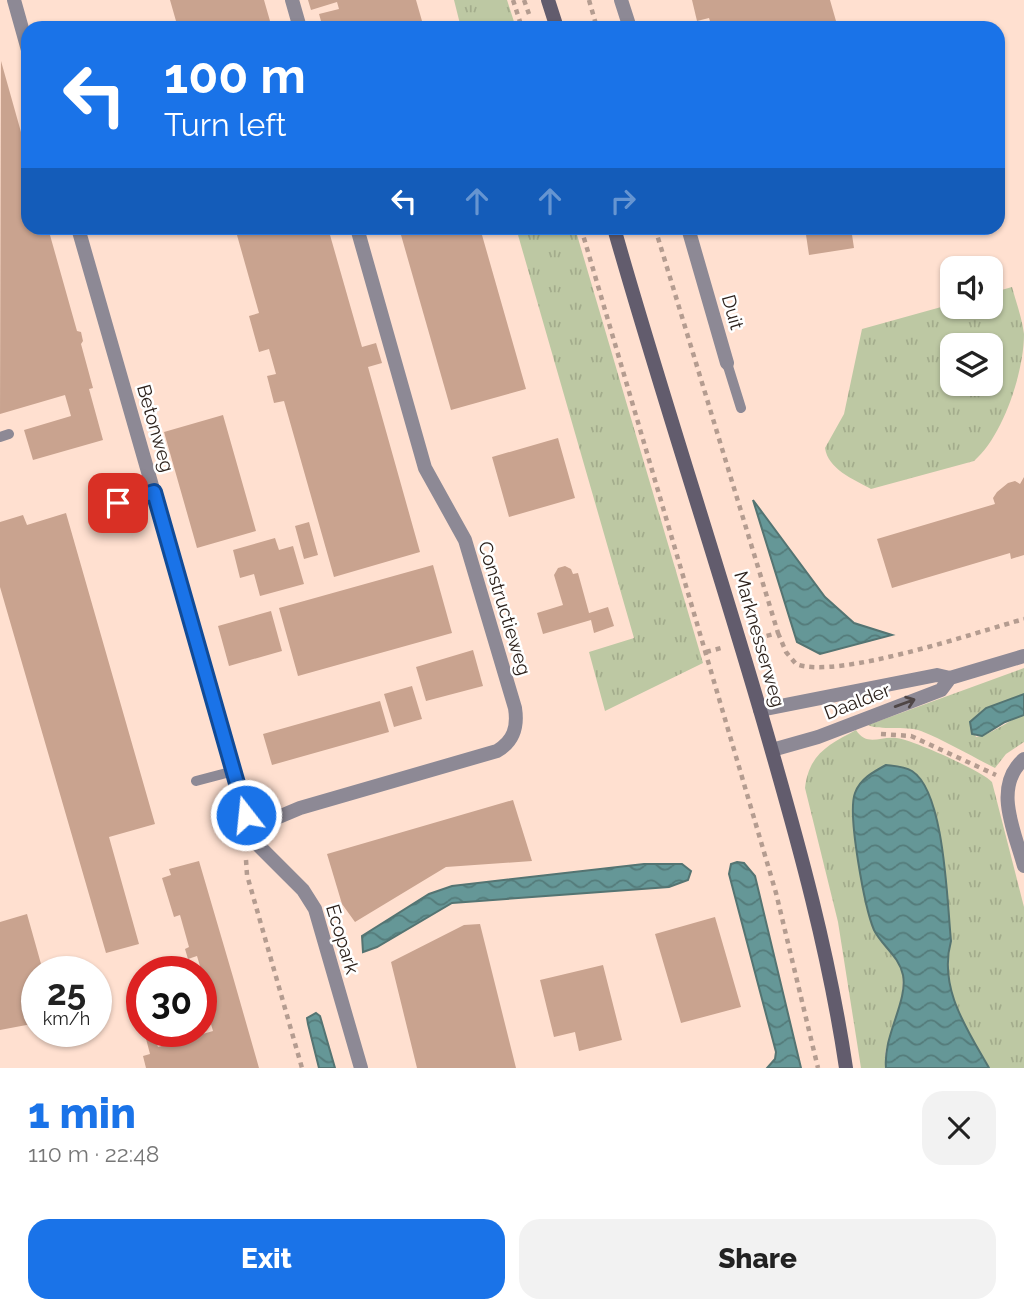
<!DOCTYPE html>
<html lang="en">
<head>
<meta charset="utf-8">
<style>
	body { margin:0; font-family:Raleway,sans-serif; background:#f2f2f2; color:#222; height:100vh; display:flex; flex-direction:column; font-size:26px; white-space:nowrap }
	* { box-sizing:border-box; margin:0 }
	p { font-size:23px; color:#767676 }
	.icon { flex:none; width:38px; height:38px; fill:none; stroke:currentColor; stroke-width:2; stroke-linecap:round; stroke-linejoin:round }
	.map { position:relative; height:1068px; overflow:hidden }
	.details { display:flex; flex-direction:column; background:#fff; flex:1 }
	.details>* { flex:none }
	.guide { position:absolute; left:21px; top:21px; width:984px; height:214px; border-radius:21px; box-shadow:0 2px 5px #0004; background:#1a73e8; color:#fff; overflow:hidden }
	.controls { position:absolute; left:940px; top:256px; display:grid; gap:14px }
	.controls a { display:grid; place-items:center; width:63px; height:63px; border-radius:14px; background:#fff; box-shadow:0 2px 5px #0004; font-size:35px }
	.speed { position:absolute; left:21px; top:956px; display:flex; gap:14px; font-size:35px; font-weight:700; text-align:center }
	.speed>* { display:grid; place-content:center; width:91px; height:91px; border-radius:50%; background:#fff; box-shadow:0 2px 5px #0004; line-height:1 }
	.speed small { font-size:18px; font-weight:400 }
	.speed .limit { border:10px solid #d22; background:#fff; color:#111 }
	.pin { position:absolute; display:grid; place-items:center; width:60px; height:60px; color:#fff; margin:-30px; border-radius:14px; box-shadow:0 4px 10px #0006 }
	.me { position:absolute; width:77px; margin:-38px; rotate:344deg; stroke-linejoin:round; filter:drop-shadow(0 0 5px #0008) }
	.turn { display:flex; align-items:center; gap:24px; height:147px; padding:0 28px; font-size:32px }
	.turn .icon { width:91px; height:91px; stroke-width:2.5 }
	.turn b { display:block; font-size:49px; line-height:60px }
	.lanes { display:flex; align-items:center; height:66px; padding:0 28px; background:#0003; justify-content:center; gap:35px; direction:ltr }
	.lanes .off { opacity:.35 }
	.round { display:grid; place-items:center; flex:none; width:74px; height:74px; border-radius:21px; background:#f2f2f2 }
	.overview { display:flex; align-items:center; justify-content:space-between; height:119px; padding:0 28px }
	h1 { font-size:42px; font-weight:800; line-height:52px; color:#1a73e8 }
	.action { display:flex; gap:14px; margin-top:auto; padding:14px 28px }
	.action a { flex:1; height:80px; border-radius:21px; background:#1a73e8; color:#fff; font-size:28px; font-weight:800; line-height:80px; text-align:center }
	.action a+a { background:#f2f2f2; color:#222 }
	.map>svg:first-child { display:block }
</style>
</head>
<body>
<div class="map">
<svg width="1024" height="1068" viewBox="0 0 1024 1068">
	<defs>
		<pattern id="grass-tufts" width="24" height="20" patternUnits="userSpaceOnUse" patternTransform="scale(1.75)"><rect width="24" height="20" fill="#bdc8a3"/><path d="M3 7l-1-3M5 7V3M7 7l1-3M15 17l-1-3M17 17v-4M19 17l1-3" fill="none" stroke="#a3ac8c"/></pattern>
		<pattern id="water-waves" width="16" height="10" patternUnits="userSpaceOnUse" patternTransform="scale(1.75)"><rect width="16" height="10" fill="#659797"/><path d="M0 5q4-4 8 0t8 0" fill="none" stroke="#547b7a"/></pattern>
	</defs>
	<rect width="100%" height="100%" fill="#ffe0d0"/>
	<!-- grass -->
	<path fill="url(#grass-tufts)" fill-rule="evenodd" d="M454,0h53l9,28h-55z
		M516,228h59l128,435 -98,48 -16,-59 45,-14z
		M1012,287c4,15 10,31 12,47 0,38 -21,102 -50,127l-103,28c-18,-10 -43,-20 -46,-41l19,-34 18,-85 90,-25 38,2 1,-13zM952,345h38v38h-38z
		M1024,668v26l-38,14 -16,15 6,14c16,-2 32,-17 48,-22v27l-18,12 -11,14c-24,-12 -49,-27 -74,-37 -16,-6 -41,0 -53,-6z
		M856,730c11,17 24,6 40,8 15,1 86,33 96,44l32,125v161h-35c-22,-39 -51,-80 -38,-127 -6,-56 -4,-122 -37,-169l-47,131 8,28 24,31 4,15 -1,19 -17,57 1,15h-25l-23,-146 -33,-134c4,-34 23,-43 51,-58z"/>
	<!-- water -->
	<path fill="url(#water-waves)" stroke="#547472" stroke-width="2" d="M753,500l72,97 29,26 38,12 -72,19 -23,-12z
		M1024,694v21l-19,7 -23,14 -10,-2 -2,-12 16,-14z
		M886,765c9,1 18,1 26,6 33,21 35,132 39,170 -13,47 16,88 38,127h-103c-3,-33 22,-66 17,-93 -4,-19 -21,-29 -29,-45 -9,-21 -27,-116 -19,-137 5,-14 18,-21 31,-28z
		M737,862l7,1 11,13 46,192h-34l8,-9 1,-7 -47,-178 2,-10z
		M644,864h38l9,7 -3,9 -19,7 -217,16 -75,44 -14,5 -1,-16 67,-42 23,-8z
		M316,1013l4,3 15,52h-16l-11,-44 -1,-6z"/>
	<!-- building -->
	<path fill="#c9a38f" d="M170,0h94l8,28h-94z
		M308,0h108l8,28h-101l-4,-14 20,-5 -2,-7 -26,8z
		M692,0h138l8,28h-126l-3,-10 -12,3z
		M1,61l27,96v71h20l29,103 4,1 2,9 -2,3 12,44 -4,1 14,51 -70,20 -9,-30 47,-14 -6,-21 -65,19z
		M235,228h93l34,119 14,-4 6,20 -14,4 52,185 -86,25 -50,-176 -10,2 -7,-27 9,-2 -7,-25 -10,3 -10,-36 10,-3z
		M399,228h81l46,161 -75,21z
		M805,228h46l3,20 -45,7z
		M223,415l33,116 -59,17 -33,-116z
		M558,438l17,60 -66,19 -17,-60z
		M1024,477v78l-13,4 -1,-6 -118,35 -15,-49 118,-35 -2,-6 4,-6 11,-9 7,-2 5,3z
		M66,513l89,311 -46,13 30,107 -33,9 -106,-366v-65l23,-7 4,10z
		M309,522l9,33 -14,4 -9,-33z
		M275,538l4,12 14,-4 11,38 -44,12 -6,-22 -14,4 -7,-28z
		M433,565l19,68 -154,43 -19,-68z
		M565,566l6,3 2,5 5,-1 11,40 19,-6 6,19 -20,7 -3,-13 -48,14 -6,-21 26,-8 -9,-30 4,-7z
		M271,611l11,40 -53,15 -11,-40z
		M473,650l10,36 -57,15 -10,-34z
		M412,686l10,33 -28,8 -10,-33z
		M380,701l9,31 -117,33 -9,-31z
		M513,800l19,61 -86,6 -91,55 -13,-18 -15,-50z
		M199,861l34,116 26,91h-113l-3,-12 7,-2 -6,-23h9l5,16 55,-16 -12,-41 4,-7 -8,-27 -9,3 -3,-10 4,-2 -9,-32 -6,2 -12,-39 9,-3 -2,-6z
		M27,914l16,57h-6v52l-37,7v-108z
		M715,917l26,90 -60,16 -26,-89z
		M480,924l36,144h-99l-26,-106 73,-37z
		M603,965l19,75 -43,11 -4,-19 -21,5 -14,-57z"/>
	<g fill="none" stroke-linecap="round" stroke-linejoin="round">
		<!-- path -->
		<path stroke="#b49c90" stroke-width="4.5" stroke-dasharray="5 5" stroke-linecap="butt" d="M513,0l9,28
			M524,0l5,14
			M589,0l8,28
			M581,228l195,665 42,175
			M655,228l123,405 -24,6
			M778,633l8,19 10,12c41,16 181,-32 228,-45
			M706,652l19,-5
			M881,734l30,2 85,39
			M246,860l1,15 55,193"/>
		<!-- service -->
		<path stroke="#8d8995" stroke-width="10" d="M27,154h1
			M727,363l14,45
			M0,437l9,-3
			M118,503l36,-11
			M196,781l38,-10"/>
		<!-- minor -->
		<path stroke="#8d8995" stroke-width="14" d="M14,0l14,50
			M292,0l8,28
			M621,0l9,28
			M78,228l176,613 49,49 12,19 46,159
			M688,228l39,135
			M760,710l177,-35 13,3 74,-22
			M772,750l46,-13 123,-47 9,-12
			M1024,759c-32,28 -9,73 0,107
			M250,829l50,-21 197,-57c17,-10 21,-24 18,-43l-50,-168 -40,-72 -68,-240"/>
		<!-- secondary -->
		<path stroke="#625c6d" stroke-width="14" d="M548,0l9,28
			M614,228c48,169 104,336 153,506 32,111 62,219 79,334"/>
	</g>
	<!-- one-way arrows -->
	<defs><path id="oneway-shaft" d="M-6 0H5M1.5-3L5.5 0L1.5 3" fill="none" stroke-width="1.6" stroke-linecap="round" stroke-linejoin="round" transform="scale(1.75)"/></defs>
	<use stroke="#4f4646" href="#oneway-shaft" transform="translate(905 703) rotate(-20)"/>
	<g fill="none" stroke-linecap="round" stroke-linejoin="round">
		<defs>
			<path id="route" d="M118,503l36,-11 92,323"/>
		</defs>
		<!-- route casing -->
		<use href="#route" stroke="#114b97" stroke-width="18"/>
		<!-- route -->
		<use href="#route" stroke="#1a73e8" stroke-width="12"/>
	</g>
	<g text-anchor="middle" stroke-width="5" stroke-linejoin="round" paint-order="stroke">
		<!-- street labels -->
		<g font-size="19" fill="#2d221c" stroke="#fff">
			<text transform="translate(733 312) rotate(74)" y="7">Duit</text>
			<text transform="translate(156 428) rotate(74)" y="7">Betonweg</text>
			<text transform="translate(505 608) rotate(73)" y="7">Constructieweg</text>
			<text transform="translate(760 639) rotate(74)" y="7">Marknesserweg</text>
			<text transform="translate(857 701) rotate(-21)" y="7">Daalder</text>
			<text transform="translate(343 939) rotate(73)" y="7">Ecopark</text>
		</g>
	</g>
</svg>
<div class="controls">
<a><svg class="icon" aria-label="sound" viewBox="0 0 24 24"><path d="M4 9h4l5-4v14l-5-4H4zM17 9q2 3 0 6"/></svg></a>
<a><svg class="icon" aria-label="layers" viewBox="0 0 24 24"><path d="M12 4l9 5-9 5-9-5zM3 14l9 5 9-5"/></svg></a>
</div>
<div class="speed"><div>25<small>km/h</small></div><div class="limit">30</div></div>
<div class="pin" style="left:118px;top:503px;background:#d93025"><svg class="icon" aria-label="arrive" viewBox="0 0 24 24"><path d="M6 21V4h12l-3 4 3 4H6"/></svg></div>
<svg class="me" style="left:246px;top:815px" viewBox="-20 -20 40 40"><circle r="17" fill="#1a73e8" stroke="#fff" stroke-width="3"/><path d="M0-11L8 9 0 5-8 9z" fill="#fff"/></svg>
<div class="guide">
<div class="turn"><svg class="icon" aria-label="left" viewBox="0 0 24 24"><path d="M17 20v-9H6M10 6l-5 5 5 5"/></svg><div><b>100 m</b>Turn left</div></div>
<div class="lanes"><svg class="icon" aria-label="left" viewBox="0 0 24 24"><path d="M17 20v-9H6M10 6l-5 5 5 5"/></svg><svg class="icon off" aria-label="ahead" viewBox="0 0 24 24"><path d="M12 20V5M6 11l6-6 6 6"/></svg><svg class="icon off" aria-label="ahead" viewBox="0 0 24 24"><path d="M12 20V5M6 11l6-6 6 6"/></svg><svg class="icon off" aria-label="right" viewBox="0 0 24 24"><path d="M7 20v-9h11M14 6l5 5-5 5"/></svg></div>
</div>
</div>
<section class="details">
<div class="overview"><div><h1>1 min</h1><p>110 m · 22:48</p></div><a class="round"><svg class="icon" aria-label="close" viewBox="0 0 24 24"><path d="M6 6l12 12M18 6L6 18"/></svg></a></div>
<div class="action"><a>Exit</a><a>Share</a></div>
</section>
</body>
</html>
